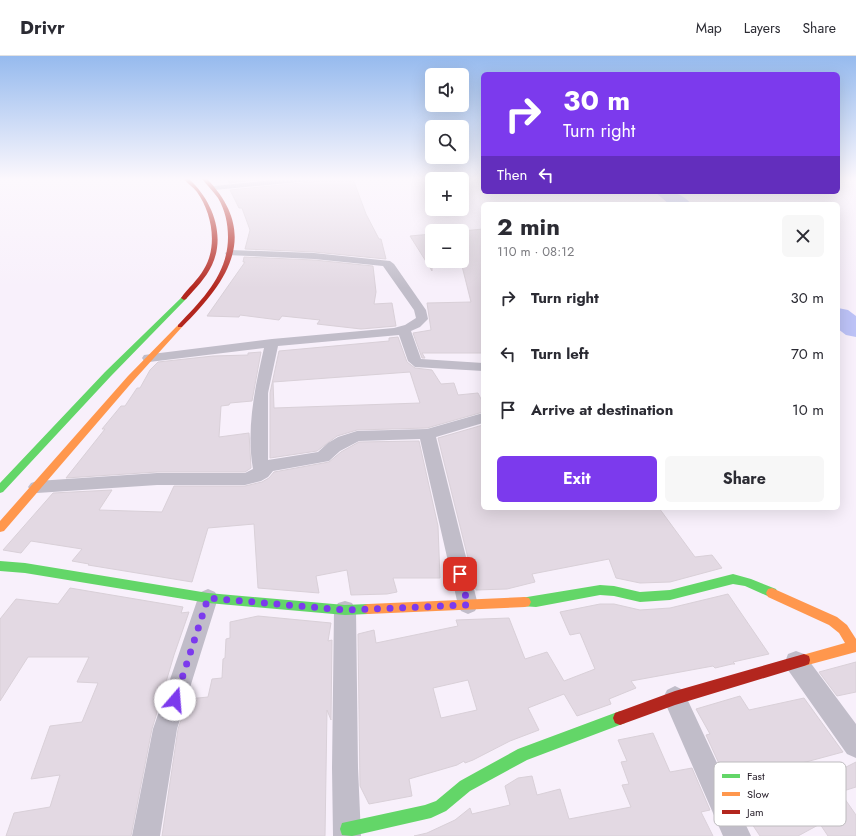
<!DOCTYPE html>
<html lang="en">
<head>
<meta charset="utf-8">
<style>
	body { margin:0; font-family:Jost,sans-serif; background:#f7f7f7; color:#2b2b33; height:100vh; display:flex; flex-direction:column; font-size:15px; white-space:nowrap }
	* { box-sizing:border-box; margin:0 }
	p { font-size:13px; color:#7c7c81 }
	.icon { flex:none; width:22px; height:22px; fill:none; stroke:currentColor; stroke-width:2; stroke-linecap:round; stroke-linejoin:round }
	.map { position:relative; flex:1; overflow:hidden }
	.sheet { position:absolute; left:481px; top:146px; width:359px; height:308px; display:flex; flex-direction:column; background:#fff; border-radius:6px; box-shadow:0 4px 16px #0002 }
	.sheet>* { flex:none }
	.banner { position:absolute; left:481px; top:16px; width:359px; height:122px; border-radius:6px; box-shadow:0 4px 16px #0002; background:#7c3aed; color:#fff; overflow:hidden }
	.controls { position:absolute; left:425px; top:12px; display:grid; gap:8px }
	.controls a { display:grid; place-items:center; width:44px; height:44px; border-radius:6px; background:#fff; box-shadow:0 4px 16px #0002; font-size:20px }
	.pin { position:absolute; display:grid; place-items:center; width:34px; height:34px; color:#fff; margin:-17px; border-radius:8px; box-shadow:0 2px 6px #0006 }
	.me { position:absolute; width:44px; margin:-22px; rotate:18deg; stroke-linejoin:round; filter:drop-shadow(0 0 3px #0008) }
	.turn { display:flex; align-items:center; gap:14px; height:84px; padding:0 16px; font-size:18px }
	.turn .icon { width:52px; height:52px; stroke-width:2.5 }
	.turn b { display:block; font-size:28px; line-height:34px }
	.then { display:flex; align-items:center; height:38px; padding:0 16px; background:#0003; gap:8px; font-size:15px }
	.round { display:grid; place-items:center; flex:none; width:42px; height:42px; border-radius:6px; background:#f7f7f7 }
	.head { display:flex; align-items:center; justify-content:space-between; height:68px; padding:0 16px }
	h1 { font-size:24px; font-weight:700; line-height:30px }
	.cta { display:flex; gap:8px; margin-top:auto; padding:8px 16px }
	.cta a { flex:1; height:46px; border-radius:6px; background:#7c3aed; color:#fff; font-size:16px; font-weight:700; line-height:46px; text-align:center }
	.cta a+a { background:#f7f7f7; color:#2b2b33 }
	ul { padding:0; list-style:none }
	li { display:flex; align-items:center; gap:12px; height:56px; padding:0 16px }
	li div { flex:1 }
	li b { display:block; font-size:15px }
	li em { font-style:normal }
	header { display:flex; align-items:center; gap:24px; box-sizing:border-box; height:56px; padding:0 20px; background:#fff; border-bottom:1px solid #e1e1e2 }
	header strong { font-size:19px }
	nav { display:flex; gap:22px; margin-inline-start:auto; font-size:14px }
	.map>svg:first-child { display:block }
</style>
</head>
<body>
<header>
<strong>Drivr</strong>
<nav><a>Map</a><a>Layers</a><a>Share</a></nav>
</header>
<div class="map">
<svg width="856" height="780" viewBox="0 0 856 780">
	<rect width="100%" height="100%" fill="#f8f0fb"/>
	<g fill="none" stroke-linecap="round" stroke-linejoin="round">
		<!-- river -->
		<path fill="#bcc2f6" fill-rule="evenodd" d="M655,136c14,0 26,-1 36,12h-22z
			M838,252l10,2 8,6v21l-10,-2 -8,-6z"/>
	</g>
	<!-- building -->
	<path fill="#e3d9e3" stroke="#d9d0d8" fill-rule="evenodd" d="M227,123h39l-37,4z
		M330,123h23l13,35 13,25h2l5,20 -72,-7 -69,-3 5,-19 -8,-22h-3l-9,-18 81,-8z
		M483,173v124h-61l3,5h-3l-9,-25 18,-3 -4,-27 44,-1 -9,-36v-35z
		M432,178v37l-22,-35z
		M244,201l70,3 59,6 3,26 -2,12 18,-1 4,23 -35,3 -44,-5 3,-4 -38,-4 -3,4 -39,-5 -1,2 -32,-1 38,-54h-2z
		M398,281l9,25 8,6 17,2 9,14 13,-1 4,12 20,-2 5,10v9l-56,16 -70,2 -20,6 -20,15 -47,7v-65l9,-42 110,-10v-3zM410,316l10,31 -146,5 -1,-26z
		M261,296l-9,49 -22,2 -1,2 -8,1 -2,31 30,-4 2,35 -6,4h-88l-91,6 39,-49h-3l19,-23h4l12,-18h3l10,-18 8,-8 55,-6 35,-1v-2z
		M483,369v83h176l36,49 17,-2 10,13 -52,14 -30,1 -24,-5 -7,-19 -77,15 3,8 -28,7 -31,1 -38,-152z
		M419,385l19,85 2,52h-47l4,14 -10,2 -36,1 -4,-25 -31,6 3,17 -61,-5 -4,-64 -46,4 -16,54 -104,-17 1,-1 -17,-3 10,-12 -51,-8 -10,12 -18,-3 50,-57 59,-3 -13,20 63,2 12,-26h71l17,-4 7,-4 5,-6 55,-10 12,-10 18,-10z
		M70,532l113,19 -2,6 8,-1 -15,43 -22,74 -21,107h-125l8,-23 36,-6 10,-32 -29,4 19,-53 32,-4 16,-39 -21,-1 12,-25h-61l-28,44v-82l16,-20 42,5z
		M728,538l41,60 -36,8 2,2h-3l-17,4 -2,-2 -82,15 5,7 -27,11 2,5 -34,12 -13,-22 -36,14 11,22 -29,11 -37,19 -8,3 -1,-2 -7,4 -48,14 3,17 -43,8 -9,-18 -2,-152 16,-4 2,13 82,-17 -2,-6 53,-2 16,41 22,-7 17,29 31,-12 -15,-36 -10,2 -10,-23 40,-8h14l26,6 30,-2zM468,624l9,30 -36,8 -8,-30z
		M258,560l73,7 -3,18 4,-1 -1,80 -4,-10 -2,126h-163l16,-107 10,-30 20,-2 4,-18 10,-1 1,-19 2,-1 1,-19 4,-1v-16z
		M856,606v30l-19,4 -18,-24z
		M740,640l9,14 55,-12 39,54 -100,27 16,32 97,-49v25l-16,5 16,23v21h-28l-8,-12 -22,12h-38l-18,-27 -2,1 -34,-75 4,-1 -14,-25z
		M653,677l17,39 22,-4 18,42 -9,2 12,24h-299l13,-3 28,-13 15,-12 2,6 38,-9 -5,-19 13,-8 14,-2 5,19 23,-6 9,30 62,-12 -9,-22 7,-1 -8,-22 6,-1 -9,-21z"/>
	<g fill="none" stroke-linecap="round" stroke-linejoin="round">
		<!-- street -->
		<path fill="#c1bdc9" fill-rule="evenodd" d="M283,123h32l-4,2 -97,9 -4,-2 4,-2z
			M230,194l84,3 76,8 4,3 32,46 2,9 -8,8 -9,4 10,28 62,4v8l-68,-4 -7,-6 -9,-26 -121,11 -10,47v67l50,-8 10,-9 10,-6 19,-6 70,-2 56,-16v10l-47,14 42,168 -3,6 -7,3 -7,-3 -3,-6 -38,-166 -61,2 -19,10 -11,10 -56,10 -5,6 -7,4 -16,4h-88l-120,8 -6,-2 -3,-4 3,-4 6,-2 120,-8h88l8,-4c-7,-40 2,-82 11,-121l-115,14 -5,-1 -2,-3 2,-3 128,-16 122,-11 11,-3 11,-7 -2,-8 -31,-44 -69,-7 -88,-4 -1,-2z
			M208,533l7,3 3,6 -41,131 -17,107h-28l21,-107 45,-131 3,-6z
			M345,545l7,2 4,7 2,158 3,68h-28l-1,-68 2,-158 4,-7z
			M796,595l8,3 52,70v34l-9,-4 -59,-84 -3,-8 3,-8z
			M675,630l8,4 68,146h-28l-60,-138 4,-8z"/>
		<!-- fast -->
		<path fill="#63d668" fill-rule="evenodd" d="M184,240l3,2 -1,1 -75,77 -108,116 -3,1v-10l105,-111 77,-75z
			M0,505l25,2 183,30 137,12 23,-1 4,1 2,4 -2,4 -4,1 -23,1 -137,-12 -183,-30 -25,-2z
			M733,518l18,5 25,10 2,4 -2,4 -4,1 -27,-12 -12,-2 -63,16 -30,2 -26,-6 -14,-1 -64,12 -15,-1 -2,-4 2,-4 79,-13 14,1 26,6 30,-2z
			M620,655l5,2 2,5 -2,5 -98,37 -57,31 -24,20 -15,7 -79,18 -10,-1 -2,-6 2,-6 83,-18 11,-4 24,-20 58,-32z"/>
		<!-- slow -->
		<path fill="#ff974d" fill-rule="evenodd" d="M180,268l2,1v2l-48,53 -130,151 -4,1v-11l128,-145 50,-51z
			M772,532l65,29 10,8 9,14v13l-52,14 -5,-2 -1,-4 1,-4 46,-13 -6,-10 -10,-8 -61,-28 -2,-4 2,-4z
			M525,541l4,1 2,4 -2,4 -4,1 -157,7 -4,-1 -2,-4 2,-4 4,-1z"/>
		<!-- jam -->
		<path fill="#b3261e" fill-rule="evenodd" d="M184,123h5c23,21 37,56 23,86 -6,13 -17,24 -26,34l-2,1 -3,-2c7,-10 17,-18 23,-29 14,-23 8,-56 -7,-77 -4,-5 -9,-8 -13,-13z
			M202,123h5c54,56 20,103 -25,148h-4v-2c25,-26 50,-51 50,-88 0,-14 -3,-27 -10,-39 -5,-7 -11,-13 -16,-19z
			M804,598l5,2 1,4 -1,4 -5,2 -129,39 -55,20 -5,-2 -2,-5 2,-5 60,-22z"/>
	</g>
	<!-- sky -->
	<linearGradient id="sky" x2="0" y2="1"><stop stop-color="#96baee"/><stop offset="0.53" stop-color="#fcf8fd"/><stop offset="1" stop-color="#fcf8fd" stop-opacity="0"/></linearGradient>
	<rect width="856" height="232" fill="url(#sky)"/>
	<g fill="none" stroke-linecap="round" stroke-linejoin="round">
		<!-- route -->
		<path stroke="#7c3aed" stroke-width="7" stroke-dasharray="0 12.6" d="M175,644l33,-102 137,12 123,-5 -8,-31"/>
	</g>
	<!-- legend -->
	<rect x="714" y="706" width="132" height="64" rx="6" fill="#fff" stroke="#bdbbbe" stroke-width="1"/>
	<rect x="722" y="718" width="18" height="4" fill="#63d668"/>
	<rect x="722" y="736" width="18" height="4" fill="#ff974d"/>
	<rect x="722" y="754" width="18" height="4" fill="#b3261e"/>
	<g font-size="11" fill="#241c27">
		<text x="747" y="724">Fast</text>
		<text x="747" y="742">Slow</text>
		<text x="747" y="760">Jam</text>
	</g>
</svg>
<div class="controls">
<a><svg class="icon" aria-label="sound" viewBox="0 0 24 24"><path d="M4 9h4l5-4v14l-5-4H4zM17 9q2 3 0 6"/></svg></a>
<a><svg class="icon" aria-label="search" viewBox="0 0 24 24"><circle cx="10" cy="10" r="6"/><path d="M15 15l6 6"/></svg></a>
<a>+</a>
<a>−</a>
</div>
<div class="pin" style="left:460px;top:518px;background:#d93025"><svg class="icon" aria-label="arrive" viewBox="0 0 24 24"><path d="M6 21V4h12l-3 4 3 4H6"/></svg></div>
<svg class="me" style="left:175px;top:644px" viewBox="-20 -20 40 40"><circle r="19" fill="#fff"/><path d="M0-13L10 11 0 6-10 11z" fill="#7c3aed"/></svg>
<div class="banner">
<div class="turn"><svg class="icon" aria-label="right" viewBox="0 0 24 24"><path d="M7 20v-9h11M14 6l5 5-5 5"/></svg><div><b>30 m</b>Turn right</div></div>
<div class="then">Then<svg class="icon" aria-label="left" viewBox="0 0 24 24"><path d="M17 20v-9H6M10 6l-5 5 5 5"/></svg></div>
</div>
<section class="sheet">
<div class="head"><div><h1>2 min</h1><p>110 m · 08:12</p></div><a class="round"><svg class="icon" aria-label="close" viewBox="0 0 24 24"><path d="M6 6l12 12M18 6L6 18"/></svg></a></div>
<ul>
<li><svg class="icon" aria-label="right" viewBox="0 0 24 24"><path d="M7 20v-9h11M14 6l5 5-5 5"/></svg><div><b>Turn right</b></div><em>30 m</em></li>
<li><svg class="icon" aria-label="left" viewBox="0 0 24 24"><path d="M17 20v-9H6M10 6l-5 5 5 5"/></svg><div><b>Turn left</b></div><em>70 m</em></li>
<li><svg class="icon" aria-label="arrive" viewBox="0 0 24 24"><path d="M6 21V4h12l-3 4 3 4H6"/></svg><div><b>Arrive at destination</b></div><em>10 m</em></li>
</ul>
<div class="cta"><a>Exit</a><a>Share</a></div>
</section>
</div>
</body>
</html>
